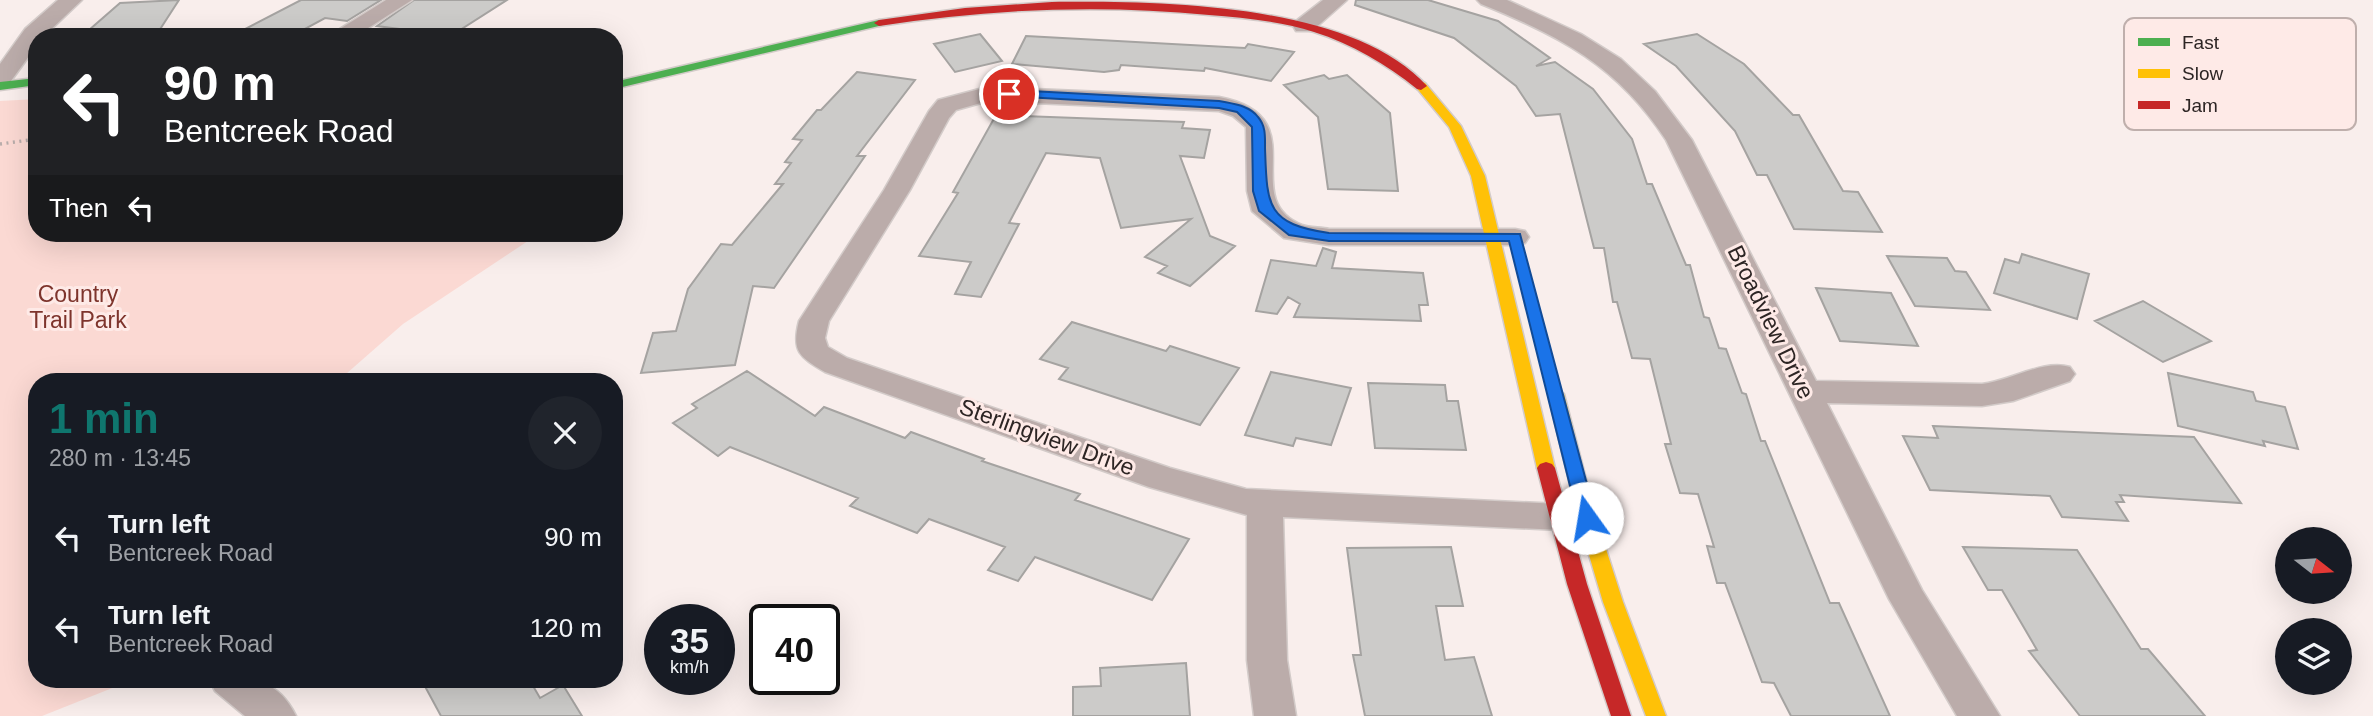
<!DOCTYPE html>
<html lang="en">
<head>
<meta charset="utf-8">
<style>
	body { margin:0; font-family:Helvetica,sans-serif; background:#20242c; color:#f1f3f6; height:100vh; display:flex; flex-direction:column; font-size:26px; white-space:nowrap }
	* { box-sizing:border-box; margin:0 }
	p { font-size:23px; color:#9ea1a6 }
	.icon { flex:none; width:38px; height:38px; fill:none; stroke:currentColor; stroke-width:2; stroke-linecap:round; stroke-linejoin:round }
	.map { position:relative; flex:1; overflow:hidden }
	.panel { position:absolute; left:28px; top:373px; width:595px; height:315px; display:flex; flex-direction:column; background:#171b24; border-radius:28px; box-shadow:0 7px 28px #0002 }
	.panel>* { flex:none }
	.banner { position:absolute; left:28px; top:28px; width:595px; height:214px; border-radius:28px; box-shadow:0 7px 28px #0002; background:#202124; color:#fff; overflow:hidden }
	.needle { width:46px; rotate:107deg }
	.fabs { position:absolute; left:2275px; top:527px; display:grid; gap:14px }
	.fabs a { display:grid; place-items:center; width:77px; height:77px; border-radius:50%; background:#171b24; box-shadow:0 7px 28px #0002; font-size:35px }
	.speed { position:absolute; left:644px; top:604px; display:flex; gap:14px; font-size:35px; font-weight:700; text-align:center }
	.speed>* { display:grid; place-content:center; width:91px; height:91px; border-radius:50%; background:#171b24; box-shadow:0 7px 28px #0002; line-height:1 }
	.speed small { font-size:18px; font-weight:400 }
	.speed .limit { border:4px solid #111; border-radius:10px; background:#fff; color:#111 }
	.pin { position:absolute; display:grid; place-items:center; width:60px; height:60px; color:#fff; margin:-30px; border:4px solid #fff; border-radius:50%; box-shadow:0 2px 7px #0007 }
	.me { position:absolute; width:77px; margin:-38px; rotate:347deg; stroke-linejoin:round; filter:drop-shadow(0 0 5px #0008) }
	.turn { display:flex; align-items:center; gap:24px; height:147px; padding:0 21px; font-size:32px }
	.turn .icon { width:91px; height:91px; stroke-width:2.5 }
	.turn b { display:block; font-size:49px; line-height:60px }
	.then { display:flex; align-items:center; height:66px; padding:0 21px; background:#0003; gap:14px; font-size:26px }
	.round { display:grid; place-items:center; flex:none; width:74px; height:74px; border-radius:37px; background:#20242c }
	.summary { display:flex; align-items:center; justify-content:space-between; height:119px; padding:0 21px }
	h1 { font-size:42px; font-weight:800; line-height:52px; color:#0f766e }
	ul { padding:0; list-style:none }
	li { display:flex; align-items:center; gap:21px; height:91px; padding:0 21px }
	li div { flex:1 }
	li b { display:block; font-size:26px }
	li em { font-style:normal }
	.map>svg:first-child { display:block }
</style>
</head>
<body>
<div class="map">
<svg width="2373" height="716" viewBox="0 0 2373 716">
	<rect width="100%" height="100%" fill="#f9eeec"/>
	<!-- green -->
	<path fill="#fbd9d3" d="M37,99v134h503l-137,91 -65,57 -301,1v297h98l-93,37h-42v-615z"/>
	<!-- building -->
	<path fill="#cccbc9" stroke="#a5a3a1" stroke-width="2" d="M179,0l-24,37h-74l39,-34z
		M301,0h80l-34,21 -22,-3 -33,18 -45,-8z
		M414,0h93l-58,37h-62l12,-8 -22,-3z
		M1356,0h72l70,21 52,37 -14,8 19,-4 38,27 39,50 15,45h5l34,81h4l14,52 5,1 10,30 7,1 16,44 4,1 15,47h4l65,162h9l51,113h-99l-17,-33 -12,-1 -37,-99h-8l-10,-37 7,1 -16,-53 -18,-1 -15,-49h6l-21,-85 -18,-1 -15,-56h-4l-9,-54h-10l-34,-134 -24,2 -20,-30 -62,-48 -99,-33z
		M980,34l22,27 -47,11 -21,-28z
		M1697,34l47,30 49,51h6l44,76 15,1 24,40 -88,-3 -27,-54h-10l-22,-44 -59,-65 -32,-22z
		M1026,36l219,12 3,-4 46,8 -23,29 -66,-13 -1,3 -83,-6 -2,5 -15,2 -92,-8z
		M857,72l58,8 -58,76h8l-91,132 -21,-2 -18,79 -94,8 12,-40 23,-2 12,-42 33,-45 11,1 51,-61h-8l16,-21 -6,-1 17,-22 -9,-1 24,-29h4z
		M1324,75l5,4 18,-4 43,38 8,78 -70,-2 -10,-72 -34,-32z
		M996,115l188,7 -2,6 28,2 -6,28 -24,-2 30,80 25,10 -45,40 -32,-13 9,-7 -22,-9 46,-38 -70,9 -21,-70 -54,-5 -37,70 10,1 -38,73 -26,-3 16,-32 -52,-6 39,-63 -5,-1z
		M1323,248l13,4 -4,16 91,5 5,32h-9l2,16 -127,-4 6,-13 -12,-7 -11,17 -21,-3 15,-51 45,6z
		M2022,254l67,20 -12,45 -83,-26 11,-34 14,4z
		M1887,256l60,2 8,13 11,1 24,38 -75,-4z
		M1816,288l75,5 27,53 -78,-5z
		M2143,301l68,40 -48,21 -68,-41z
		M1072,322l94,29 4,-5 69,22 -39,57 -141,-46 9,-11 -28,-9z
		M747,371l68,45 9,-9 81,31 6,-6 73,27 -2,2 98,33 -5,6 114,39 -37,61 -117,-43 -17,24 -30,-11 17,-23 -76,-28 -12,14 -67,-27 8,-8 -128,-51 -12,9 -45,-33 24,-15 -5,-4z
		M1271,372l80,16 -20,57 -35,-7 -3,8 -48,-11z
		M2168,373l85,19 3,9 29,6 13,42 -35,-8 2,5 -87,-20z
		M1368,383l77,2 2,16h11l8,49 -91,-2z
		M1933,426l261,11 47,66 -121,-8 4,7h-8l12,19 -66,-4 -12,-21 -120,-6 -27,-54 35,2z
		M1451,547l12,59h-27l9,54 29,-3 18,59h-127l-12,-61h8l-14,-107z
		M1963,547l114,3 64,99h7l57,67h-125l-51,-65 8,-1 -35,-60h-14z
		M1186,663l4,53h-117v-29l28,-1 -1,-18z
		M421,679h108l11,19 23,-13 19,31h-141z"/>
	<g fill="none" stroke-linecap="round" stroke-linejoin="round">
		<defs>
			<path id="street" d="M58,0h24l-39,37h-6v8l-29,40 -8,2v-23l25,-35z
				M386,0h26l-58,37h-27z
				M1323,0h24l-35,31h-16l-3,-5 3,-5z
				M1477,0h30l74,34 40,25 34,32 37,49 124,241 166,3c28,-3 61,-25 88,-17l5,7 -5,7 -57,20 -31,5 -155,-3 95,187 78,126h-43l-68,-117 -223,-459c-48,-74 -106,-104 -185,-136z
				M987,87l232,10c100,19 16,101 83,128 8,3 19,2 27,4h186l10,2 4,6 -4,6 -10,2h-186l-45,-7 -32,-27 -5,-20 -1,-64 -13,-11 -14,-5 -231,-10 -32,9 -7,8 -39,72 -81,131 -4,17 3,9 19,11 323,110 76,21 334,16 13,4 5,9 -5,9 -13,4 -297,-14 4,143 9,56h-42l-7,-56v-145l-98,-28 -324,-115c-25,-15 -34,-20 -26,-51l85,-131 45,-79 9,-11z
				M209,679c38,0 67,-4 87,37h-51l-30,-25z"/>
			<path id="fast" d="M879,20l4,1v4l-269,64v-7z
				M37,78v7l-37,5v-8z"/>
			<path id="slow" d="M1421,82l4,1 36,43 24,50 70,292 -3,4h-12l-3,-4 -66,-292 -22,-49 -34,-41z
				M1556,389l8,5 32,124 27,84 43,114h-20l-43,-114 -25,-84 -30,-124z"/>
			<path id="jam" d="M1052,2c105,-1 299,0 375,84l-6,4 -4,-1c-31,-25 -65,-45 -103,-57 -33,-11 -70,-14 -105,-17 -111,-11 -220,-6 -330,11l-5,-3 5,-3 86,-12z
				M1546,462l6,2 3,4 32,116 44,132h-20l-44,-132 -30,-116 3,-4z"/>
		</defs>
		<!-- street casing -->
		<use href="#street" stroke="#d3cbc9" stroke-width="3"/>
		<!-- fast casing -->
		<use href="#fast" stroke="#d3cbc9" stroke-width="3"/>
		<!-- slow casing -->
		<use href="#slow" stroke="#d3cbc9" stroke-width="3"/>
		<!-- jam casing -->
		<use href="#jam" stroke="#d3cbc9" stroke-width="3"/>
		<!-- path -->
		<path stroke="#b8acaa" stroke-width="3.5" stroke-dasharray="2 4.5" stroke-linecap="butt" d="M0,144l37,-5"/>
		<!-- street -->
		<use href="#street" fill="#bbacaa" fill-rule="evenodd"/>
		<!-- fast -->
		<use href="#fast" fill="#4caf50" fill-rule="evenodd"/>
		<!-- slow -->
		<use href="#slow" fill="#ffc107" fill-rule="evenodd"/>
		<!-- jam -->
		<use href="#jam" fill="#c62828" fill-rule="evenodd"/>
	</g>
	<!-- route -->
	<path fill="#1a73e8" stroke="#114b97" stroke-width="2" d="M1009,90l210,11c14,3 30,4 39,16 8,9 7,20 7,31 2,57 1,76 64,85l191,1 76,284 -2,5 -7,2 -9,-7 -69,-277h-180l-40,-6 -30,-24 -6,-20 -1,-64 -15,-15 -18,-4 -214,-12 -2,-2z"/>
	<g text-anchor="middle" stroke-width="6" stroke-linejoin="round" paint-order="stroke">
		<!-- park labels -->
		<g font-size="23" fill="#7e342c" stroke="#feeae7">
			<text x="78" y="302">Country<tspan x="78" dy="26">Trail Park</tspan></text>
		</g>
		<!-- street labels -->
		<g font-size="23" fill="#2d2524" stroke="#feeae7">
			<text transform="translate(1771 322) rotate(64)" y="8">Broadview Drive</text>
			<text transform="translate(1047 437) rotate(20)" y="8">Sterlingview Drive</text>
		</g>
	</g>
	<!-- legend -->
	<rect x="2124" y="18" width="232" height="112" rx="10" fill="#feeae7" stroke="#bfafac" stroke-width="2"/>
	<rect x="2138" y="38" width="32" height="8" fill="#4caf50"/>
	<rect x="2138" y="69" width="32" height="9" fill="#ffc107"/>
	<rect x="2138" y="101" width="32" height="8" fill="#c62828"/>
	<g font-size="19" fill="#2d2524">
		<text x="2182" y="49">Fast</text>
		<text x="2182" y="80">Slow</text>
		<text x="2182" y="112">Jam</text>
	</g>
</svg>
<div class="fabs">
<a><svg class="needle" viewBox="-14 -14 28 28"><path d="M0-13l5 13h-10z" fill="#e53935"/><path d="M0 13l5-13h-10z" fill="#9ea1a6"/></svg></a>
<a><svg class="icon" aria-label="layers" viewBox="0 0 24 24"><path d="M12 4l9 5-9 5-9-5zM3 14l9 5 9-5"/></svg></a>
</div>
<div class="speed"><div>35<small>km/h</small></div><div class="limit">40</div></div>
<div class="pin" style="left:1009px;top:94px;background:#d93025"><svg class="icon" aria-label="arrive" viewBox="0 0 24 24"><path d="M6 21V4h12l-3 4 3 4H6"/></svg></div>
<svg class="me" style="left:1587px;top:518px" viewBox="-20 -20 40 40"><circle r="19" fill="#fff"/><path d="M0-13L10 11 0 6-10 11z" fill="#1a73e8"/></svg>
<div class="banner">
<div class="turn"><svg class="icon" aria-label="left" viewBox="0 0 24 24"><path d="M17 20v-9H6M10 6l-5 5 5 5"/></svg><div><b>90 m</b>Bentcreek Road</div></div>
<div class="then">Then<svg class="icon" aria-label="left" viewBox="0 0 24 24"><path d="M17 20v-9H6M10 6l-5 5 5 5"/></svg></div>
</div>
<section class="panel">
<div class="summary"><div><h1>1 min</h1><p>280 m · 13:45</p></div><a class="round"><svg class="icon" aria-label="close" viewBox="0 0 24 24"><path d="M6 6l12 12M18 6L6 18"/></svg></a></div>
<ul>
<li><svg class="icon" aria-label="left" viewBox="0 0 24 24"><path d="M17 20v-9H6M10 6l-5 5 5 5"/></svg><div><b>Turn left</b><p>Bentcreek Road</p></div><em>90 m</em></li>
<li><svg class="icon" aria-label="left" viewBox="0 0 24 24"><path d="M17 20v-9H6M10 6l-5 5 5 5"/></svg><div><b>Turn left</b><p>Bentcreek Road</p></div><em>120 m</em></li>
</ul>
</section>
</div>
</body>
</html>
